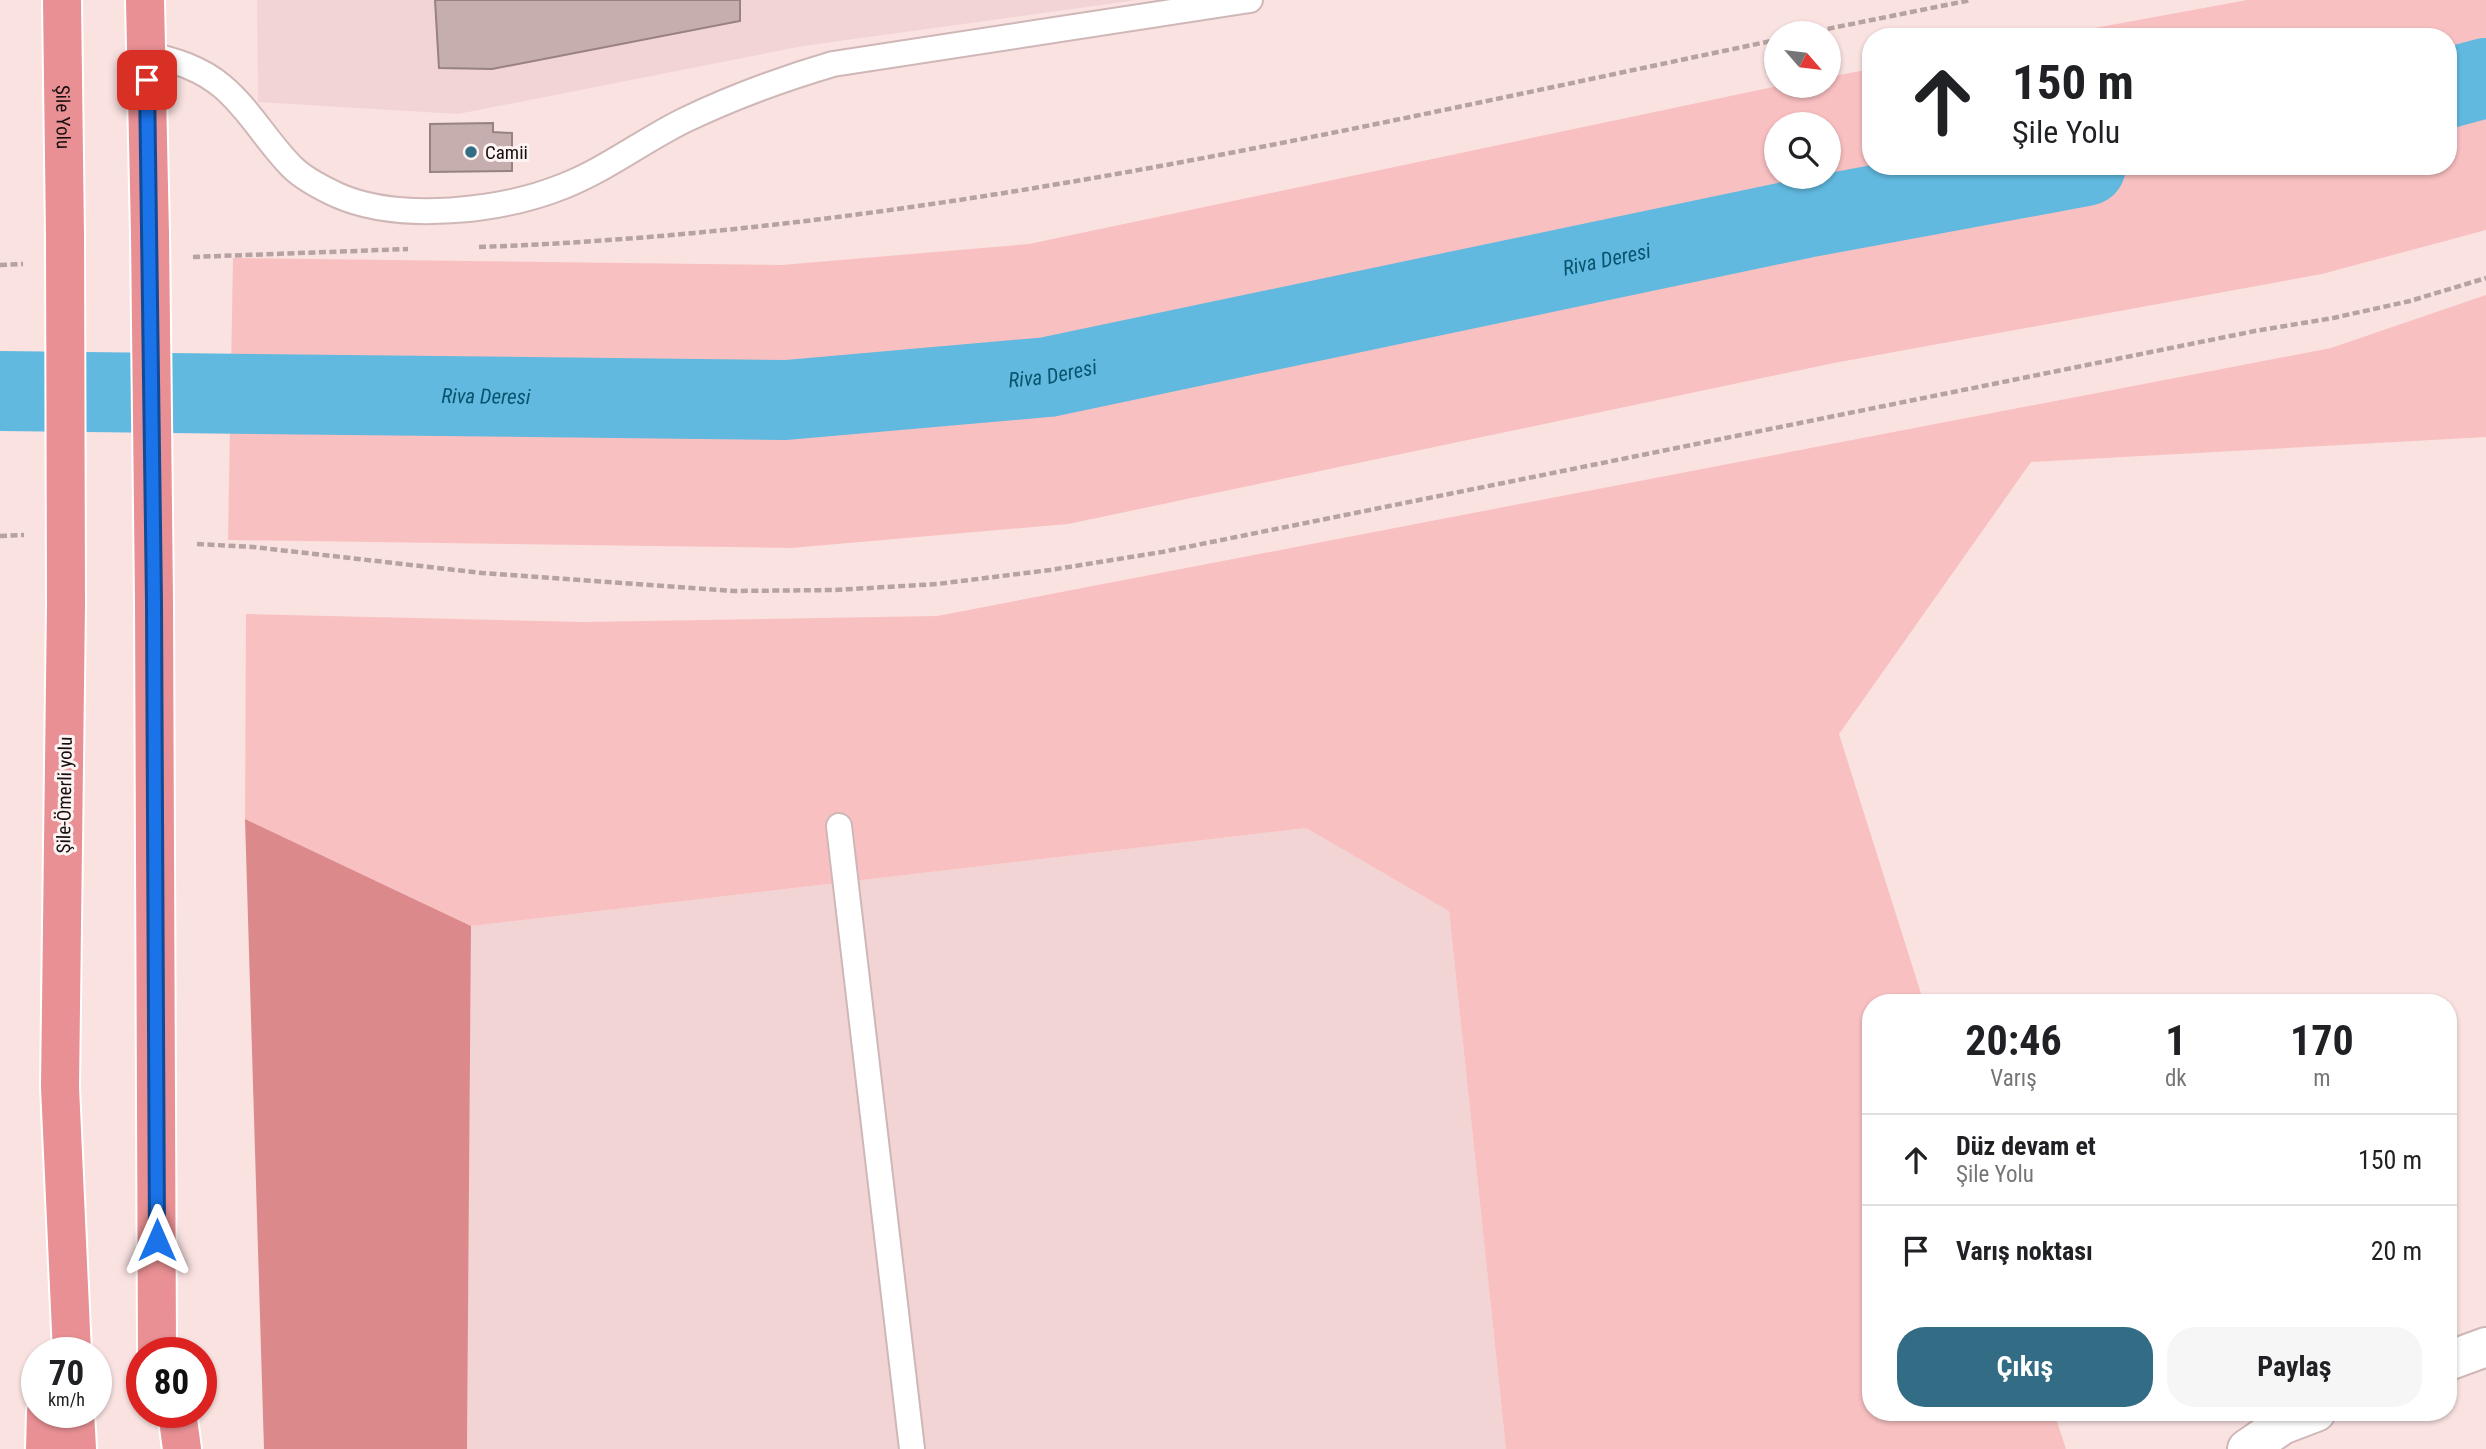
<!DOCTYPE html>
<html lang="tr">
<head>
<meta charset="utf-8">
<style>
	body { margin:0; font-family:"Roboto Condensed",sans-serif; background:#f6f6f6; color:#202124; height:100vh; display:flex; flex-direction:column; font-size:26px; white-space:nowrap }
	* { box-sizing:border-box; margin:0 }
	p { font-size:23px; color:#757577 }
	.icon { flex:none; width:38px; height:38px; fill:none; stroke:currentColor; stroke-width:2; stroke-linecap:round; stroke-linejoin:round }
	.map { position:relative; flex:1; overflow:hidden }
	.sheet { position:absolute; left:1862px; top:994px; width:595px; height:427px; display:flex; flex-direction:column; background:#fff; border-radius:28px; box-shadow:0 2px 5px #0004 }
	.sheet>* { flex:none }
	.guide { position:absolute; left:1862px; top:28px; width:595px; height:147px; border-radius:28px; box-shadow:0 2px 5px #0004; background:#fff; color:#202124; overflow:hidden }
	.needle { width:46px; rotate:118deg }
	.controls { position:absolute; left:1764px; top:21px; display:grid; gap:14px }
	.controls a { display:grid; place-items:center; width:77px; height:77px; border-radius:50%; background:#fff; box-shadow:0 2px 5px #0004; font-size:35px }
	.speed { position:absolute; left:21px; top:1337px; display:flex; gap:14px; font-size:35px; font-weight:700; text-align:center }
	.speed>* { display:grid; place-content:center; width:91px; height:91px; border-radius:50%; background:#fff; box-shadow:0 2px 5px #0004; line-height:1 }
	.speed small { font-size:18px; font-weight:400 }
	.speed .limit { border:10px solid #d22; background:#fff; color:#111 }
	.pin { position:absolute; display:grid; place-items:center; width:60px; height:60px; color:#fff; margin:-30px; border-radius:14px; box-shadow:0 4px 10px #0006 }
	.me { position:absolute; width:77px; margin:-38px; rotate:0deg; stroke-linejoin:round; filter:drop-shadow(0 0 5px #0008) }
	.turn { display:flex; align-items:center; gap:24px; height:147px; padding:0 35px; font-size:32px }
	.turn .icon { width:91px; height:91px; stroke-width:2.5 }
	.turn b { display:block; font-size:49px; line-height:60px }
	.eta { display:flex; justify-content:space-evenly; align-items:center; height:119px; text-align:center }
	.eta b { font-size:42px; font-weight:700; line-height:49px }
	.primary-button { display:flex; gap:14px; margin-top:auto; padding:14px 35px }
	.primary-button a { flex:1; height:80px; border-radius:28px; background:#326d85; color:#fff; font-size:28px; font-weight:700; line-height:80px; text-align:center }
	.primary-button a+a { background:#f6f6f6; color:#202124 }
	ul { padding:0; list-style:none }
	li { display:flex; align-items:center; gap:21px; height:91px; padding:0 35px; border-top:2px solid #e0e0e0 }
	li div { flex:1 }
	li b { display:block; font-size:26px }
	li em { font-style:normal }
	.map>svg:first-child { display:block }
</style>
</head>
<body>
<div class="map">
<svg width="2486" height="1449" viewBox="0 0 2486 1449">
	<rect width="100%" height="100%" fill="#fae2e1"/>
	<!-- built -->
	<path fill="#f3d4d4" d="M257,0h880l-334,46 -345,68 -200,-12z
		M1306,828l143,82 57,539h-1039l4,-523z"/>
	<!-- green -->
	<path fill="#f9c0c1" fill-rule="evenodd" d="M2247,0h239v230l-164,44 -488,89 -766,161 -277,24 -563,-8 5,-282 549,7 247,-21 749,-158h51v-9l42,-8v97h577v-129h-402zM1776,124h53v53h-53z
		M2486,295v142l-455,25 -192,272 85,269h-53v409h183l12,37h-560l-57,-538 -143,-83 -835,98 -226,-107 1,-205 339,8 352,-6 1394,-268z"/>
	<!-- forest -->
	<path fill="#db898b" d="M245,819l226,107 -4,523h-203z"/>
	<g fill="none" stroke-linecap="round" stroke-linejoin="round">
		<!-- river -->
		<g stroke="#61b9df" stroke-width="80">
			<path d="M2448,88l38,-10"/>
			<path id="s1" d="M0,391l786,9 262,-23 757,-159 281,-52"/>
		</g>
	</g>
	<!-- building -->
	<path fill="#c5aead" stroke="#978181" stroke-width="2" d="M435,0h305v21l-248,48 -53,-1z
		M493,123v9l19,1v38l-82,1v-48z"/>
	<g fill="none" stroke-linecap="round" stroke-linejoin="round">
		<defs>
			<path id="service" d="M146,54c28,6 55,14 77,33 27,23 44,55 69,80 11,11 30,21 45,28 63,28 165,16 227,-9 43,-17 80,-46 121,-66 48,-23 97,-41 148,-56l417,-64
				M839,826l73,623"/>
			<path id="minor" d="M2448,1361l38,-14
				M2247,1449l35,-24 34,-13"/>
			<g id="trunk">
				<path id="s2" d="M62,0l3,236"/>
				<path d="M145,0l5,234"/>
				<path d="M154,602l3,751"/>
				<path d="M66,604l-6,483 12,266"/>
				<path d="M75,1412l2,37"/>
				<path d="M177,1412l5,37"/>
				<path d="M45,1449l1,-37"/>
			</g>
		</defs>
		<!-- service casing -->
		<use href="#service" stroke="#cfb7b7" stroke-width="28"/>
		<!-- minor casing -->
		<use href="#minor" stroke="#cfb7b7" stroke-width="42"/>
		<!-- trunk casing -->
		<use href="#trunk" stroke="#fff" stroke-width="42"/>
		<!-- path -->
		<path stroke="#b5a2a1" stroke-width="4.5" stroke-dasharray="7 3.5" stroke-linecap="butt" d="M1807,33l164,-33
			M479,247c439,-15 869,-118 1297,-207
			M193,257l215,-8
			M0,265l23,-1
			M0,536l24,-1
			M197,544l56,3 229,26 252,18 101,-1 102,-6 113,-14 112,-18 1093,-221 78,-13 77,-17 76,-23"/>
		<!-- service -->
		<use href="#service" stroke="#fff" stroke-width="24"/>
		<!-- minor -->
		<use href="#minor" stroke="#fff" stroke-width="38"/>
		<!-- trunk -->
		<use href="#trunk" stroke="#e89094" stroke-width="38"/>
		<defs>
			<path id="trunk-bridge" d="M150,234l4,368
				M65,236l1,368"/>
		</defs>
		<!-- trunk-bridge casing -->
		<use href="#trunk-bridge" stroke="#fff" stroke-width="42" stroke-linecap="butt"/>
		<!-- trunk-bridge -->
		<use href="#trunk-bridge" stroke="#e89094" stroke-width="38"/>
	</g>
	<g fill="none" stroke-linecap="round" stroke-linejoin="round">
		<defs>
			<path id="route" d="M147,80l7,522 3,638"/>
		</defs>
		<!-- route casing -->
		<use href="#route" stroke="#114b97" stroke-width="18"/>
		<!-- route -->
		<use href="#route" stroke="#1a73e8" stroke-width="12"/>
	</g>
	<!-- markers -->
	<circle fill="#326d85" stroke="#fdf3f3" stroke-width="2.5" cx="471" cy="152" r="7"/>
	<g text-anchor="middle" stroke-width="6" stroke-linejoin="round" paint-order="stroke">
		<!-- street labels -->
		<g font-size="19" fill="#160e0e" stroke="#fdf3f3">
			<text dy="7" stroke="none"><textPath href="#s2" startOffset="117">Şile Yolu</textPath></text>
			<text transform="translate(64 795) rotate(-89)" y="7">Şile-Ömerli yolu</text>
		</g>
		<!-- poi labels -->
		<g font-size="19" fill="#160e0e" stroke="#fdf3f3" text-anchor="start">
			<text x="485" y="159">Camii</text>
		</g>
		<!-- water labels -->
		<g font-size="21" font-style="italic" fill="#08546e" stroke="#fdf3f3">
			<text dy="7" stroke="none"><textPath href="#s1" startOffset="1620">Riva Deresi</textPath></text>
			<text dy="7" stroke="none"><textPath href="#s1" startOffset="1054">Riva Deresi</textPath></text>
			<text dy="7" stroke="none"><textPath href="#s1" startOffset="486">Riva Deresi</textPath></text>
		</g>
	</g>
</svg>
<div class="controls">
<a><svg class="needle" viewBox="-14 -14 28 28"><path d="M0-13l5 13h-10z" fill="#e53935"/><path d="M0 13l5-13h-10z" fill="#757577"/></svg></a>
<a><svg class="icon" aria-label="search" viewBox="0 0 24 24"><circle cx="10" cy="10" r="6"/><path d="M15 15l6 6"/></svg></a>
</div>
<div class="speed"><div>70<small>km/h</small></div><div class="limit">80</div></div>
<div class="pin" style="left:147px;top:80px;background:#d93025"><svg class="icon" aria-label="arrive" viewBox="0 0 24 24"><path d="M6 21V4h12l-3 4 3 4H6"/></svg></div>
<svg class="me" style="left:157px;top:1240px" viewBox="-20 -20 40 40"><path d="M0-17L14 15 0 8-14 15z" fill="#1a73e8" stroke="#fff" stroke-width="4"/></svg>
<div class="guide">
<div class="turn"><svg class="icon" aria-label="ahead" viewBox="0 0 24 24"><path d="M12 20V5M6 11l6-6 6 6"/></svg><div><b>150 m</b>Şile Yolu</div></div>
</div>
<section class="sheet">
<div class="eta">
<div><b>20:46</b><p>Varış</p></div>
<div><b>1</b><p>dk</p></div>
<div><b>170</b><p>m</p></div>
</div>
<ul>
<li><svg class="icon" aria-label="ahead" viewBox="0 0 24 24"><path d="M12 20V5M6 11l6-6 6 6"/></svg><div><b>Düz devam et</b><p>Şile Yolu</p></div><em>150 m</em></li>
<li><svg class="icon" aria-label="arrive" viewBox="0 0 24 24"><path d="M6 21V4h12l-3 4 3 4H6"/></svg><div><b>Varış noktası</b></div><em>20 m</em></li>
</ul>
<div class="primary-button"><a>Çıkış</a><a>Paylaş</a></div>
</section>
</div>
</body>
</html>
